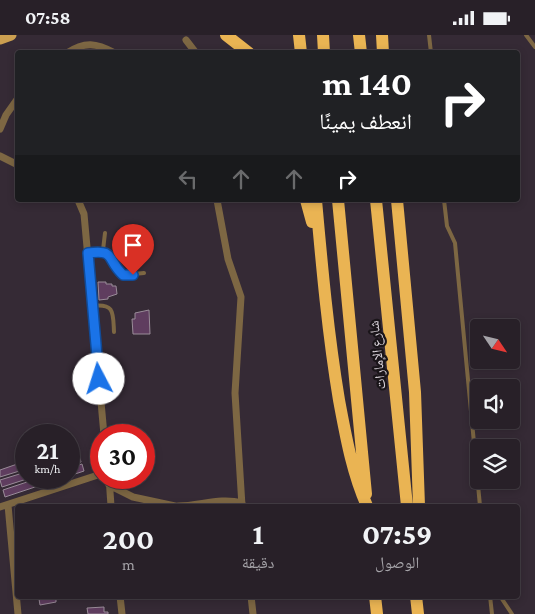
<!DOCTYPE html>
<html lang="ar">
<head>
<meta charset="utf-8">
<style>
	body { margin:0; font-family:"Crimson Pro","Noto Naskh Arabic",serif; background:#302830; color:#f1f3f6; direction:rtl; height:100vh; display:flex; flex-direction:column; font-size:19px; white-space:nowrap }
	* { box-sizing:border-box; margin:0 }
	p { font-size:16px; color:#a5a3a8 }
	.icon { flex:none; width:28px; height:28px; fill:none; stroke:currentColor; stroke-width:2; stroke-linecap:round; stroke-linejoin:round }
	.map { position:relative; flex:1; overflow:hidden; direction:ltr }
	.side { position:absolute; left:15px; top:469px; width:505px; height:95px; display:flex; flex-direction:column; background:#282028; border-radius:5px; box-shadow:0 2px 8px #0003,0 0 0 1px #443e45; direction:rtl }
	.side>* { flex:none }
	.guide { position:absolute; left:15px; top:15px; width:505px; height:152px; border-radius:5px; box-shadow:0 2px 8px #0003,0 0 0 1px #443e45; direction:rtl; background:#202124; color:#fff; overflow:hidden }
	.needle { width:32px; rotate:125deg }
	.tools { position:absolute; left:470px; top:284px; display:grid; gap:10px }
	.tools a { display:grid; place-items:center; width:50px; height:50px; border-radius:5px; background:#282028; box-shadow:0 2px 8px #0003,0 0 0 1px #443e45; font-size:25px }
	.speed { position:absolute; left:15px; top:389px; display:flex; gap:10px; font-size:25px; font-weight:700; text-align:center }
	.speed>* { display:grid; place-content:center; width:65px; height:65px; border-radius:50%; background:#282028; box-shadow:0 2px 8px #0003,0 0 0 1px #443e45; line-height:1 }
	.speed small { font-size:12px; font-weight:400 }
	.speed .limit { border:8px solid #d22; background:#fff; color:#111 }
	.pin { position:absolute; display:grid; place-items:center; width:42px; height:42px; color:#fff; margin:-51px -21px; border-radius:50% 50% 50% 0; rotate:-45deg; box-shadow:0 0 5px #0007 }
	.pin .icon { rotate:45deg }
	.me { position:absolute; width:55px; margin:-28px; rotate:355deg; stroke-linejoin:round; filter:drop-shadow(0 0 4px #0008) }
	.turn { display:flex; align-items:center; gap:18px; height:105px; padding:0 25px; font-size:22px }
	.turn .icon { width:65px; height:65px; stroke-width:2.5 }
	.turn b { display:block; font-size:35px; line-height:42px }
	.lanes { display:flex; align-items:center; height:48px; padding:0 25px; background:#0003; justify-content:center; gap:25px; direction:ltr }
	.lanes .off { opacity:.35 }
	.eta { display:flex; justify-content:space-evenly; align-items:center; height:85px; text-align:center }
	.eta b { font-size:30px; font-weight:700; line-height:35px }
	.status { display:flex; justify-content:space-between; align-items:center; height:35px; padding:0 25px; background:#282028; direction:ltr }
	.status svg { height:14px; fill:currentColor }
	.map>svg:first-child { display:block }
</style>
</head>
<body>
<div class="status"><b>07:58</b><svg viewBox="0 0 49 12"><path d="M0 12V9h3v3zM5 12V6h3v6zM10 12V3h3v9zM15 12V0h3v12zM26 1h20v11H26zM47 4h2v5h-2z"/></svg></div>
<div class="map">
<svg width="535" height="579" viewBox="0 0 535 579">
	<rect width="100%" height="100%" fill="#352a35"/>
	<!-- building -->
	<path fill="#5f3d5f" stroke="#9a8c99" d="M133,207h8l1,23h-4v-2l-9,3v-6h-4l-1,-15z
		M98,247h8v2h6v2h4l1,8 -9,3v2l-9,1z
		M149,275l1,24h-17l-1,-15h3v-6z
		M79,420l2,7 -12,4v-7z
		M26,426v8l-26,8v-7z
		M82,429l2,7 -15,5v-8z
		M26,437v5h7l-31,10 -2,-7z
		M36,444l2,7 -33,11 -2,-7z
		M35,561h21v6l-16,3 -1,-6h-3z
		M104,572v5h4v2h-20l-1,-6z"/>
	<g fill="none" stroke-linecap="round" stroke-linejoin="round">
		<!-- service -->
		<path stroke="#7d6743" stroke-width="4" d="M429,0l2,18
			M526,0l9,12
			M444,165l3,26 8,17 25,263
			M101,216l8,4 14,20 21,-2
			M87,217l16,-2 2,-17
			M92,271c23,-3 21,7 22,26
			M490,561l2,18
			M500,561l12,18"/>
		<!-- minor -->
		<path stroke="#7d6743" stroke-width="7" d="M186,5l10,13
			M67,18c18,-12 29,-10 48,0
			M0,94l6,-14 12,-17
			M0,121l18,9
			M78,165l6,14 20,221
			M217,165l11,59 13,38 -6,96 7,113
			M109,442l2,29
			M109,450l24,12 42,9
			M8,470l10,109
			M178,471c22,0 42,-9 64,-3
			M0,472l101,-33
			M120,561l2,18
			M251,561l2,18"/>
		<!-- primary -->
		<path stroke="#cb9f50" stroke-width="11" d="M0,4l11,-4"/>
		<!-- motorway -->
		<path stroke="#eab453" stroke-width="12" d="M226,0l23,18
			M299,0l2,18
			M323,0l1,18
			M359,0l2,18
			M382,0l1,18
			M306,165l6,22
			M316,165c6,67 12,134 23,200 7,37 13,72 28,106
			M338,165l28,294
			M376,165l31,306
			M397,165l18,192 4,114
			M375,561l2,18
			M416,561l2,18"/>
	</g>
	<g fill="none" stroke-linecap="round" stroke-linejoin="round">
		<defs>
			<path id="route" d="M99,344l-11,-126c28,-4 18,6 35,22h10"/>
		</defs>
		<!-- route casing -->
		<use href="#route" stroke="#114b97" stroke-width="12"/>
		<!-- route -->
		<use href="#route" stroke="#1a73e8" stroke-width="9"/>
	</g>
	<g text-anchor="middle" stroke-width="4.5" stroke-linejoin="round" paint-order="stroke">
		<!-- street labels -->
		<g font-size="14" fill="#d8d1d8" stroke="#1a1519">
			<text transform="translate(377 320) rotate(-96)" y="5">شارع الإمارات</text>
		</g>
	</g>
</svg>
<div class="tools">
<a><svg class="needle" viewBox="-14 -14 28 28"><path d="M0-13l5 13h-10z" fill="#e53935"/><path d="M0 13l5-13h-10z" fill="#a5a3a8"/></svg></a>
<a><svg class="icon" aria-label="sound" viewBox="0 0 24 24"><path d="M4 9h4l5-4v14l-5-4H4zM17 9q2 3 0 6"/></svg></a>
<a><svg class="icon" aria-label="layers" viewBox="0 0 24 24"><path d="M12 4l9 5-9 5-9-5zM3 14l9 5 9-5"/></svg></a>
</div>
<div class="speed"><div>21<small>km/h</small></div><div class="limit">30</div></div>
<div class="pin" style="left:133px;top:240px;background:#d93025"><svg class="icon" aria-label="arrive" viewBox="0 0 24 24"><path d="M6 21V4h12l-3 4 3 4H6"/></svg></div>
<svg class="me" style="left:99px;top:344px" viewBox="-20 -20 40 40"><circle r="19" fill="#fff"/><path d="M0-13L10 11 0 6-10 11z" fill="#1a73e8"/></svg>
<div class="guide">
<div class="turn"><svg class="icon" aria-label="right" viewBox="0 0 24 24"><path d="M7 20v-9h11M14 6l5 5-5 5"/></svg><div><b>140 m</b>انعطف يمينًا</div></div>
<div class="lanes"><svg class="icon off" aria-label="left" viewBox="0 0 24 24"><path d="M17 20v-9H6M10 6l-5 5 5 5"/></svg><svg class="icon off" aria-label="ahead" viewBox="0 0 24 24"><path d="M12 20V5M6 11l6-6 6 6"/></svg><svg class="icon off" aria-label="ahead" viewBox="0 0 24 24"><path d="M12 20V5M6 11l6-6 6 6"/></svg><svg class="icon" aria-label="right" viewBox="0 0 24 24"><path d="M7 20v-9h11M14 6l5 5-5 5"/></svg></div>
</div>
<section class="side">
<div class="eta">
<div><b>07:59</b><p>الوصول</p></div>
<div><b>1</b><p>دقيقة</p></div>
<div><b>200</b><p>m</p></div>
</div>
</section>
</div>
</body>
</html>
